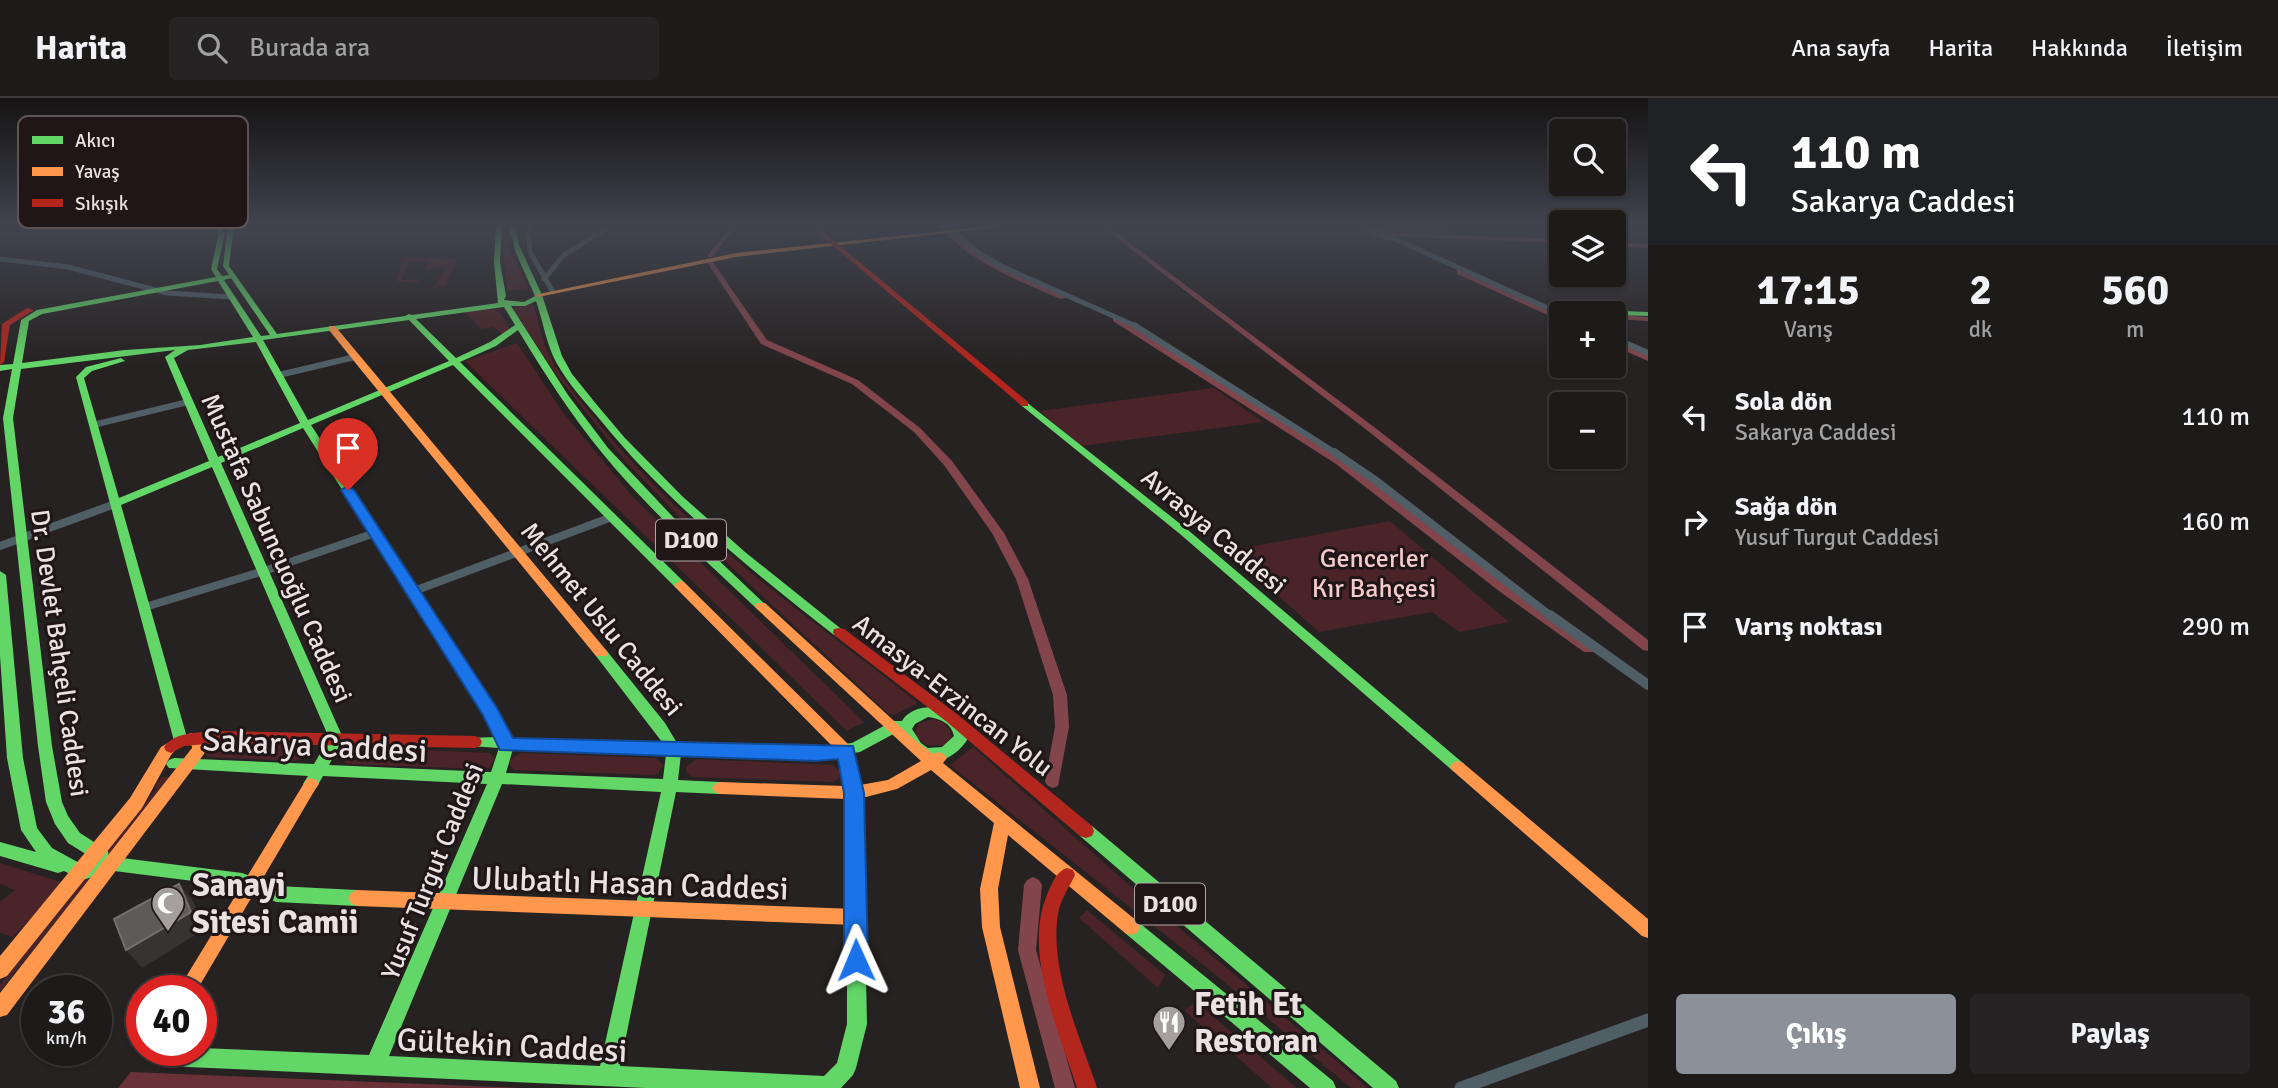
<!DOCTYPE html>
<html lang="tr">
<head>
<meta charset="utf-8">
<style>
	body { margin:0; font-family:Signika,sans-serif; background:#252323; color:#f1f3f6; height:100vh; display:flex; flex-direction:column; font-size:26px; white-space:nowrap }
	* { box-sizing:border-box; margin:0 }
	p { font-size:23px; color:#a0a1a2 }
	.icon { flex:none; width:38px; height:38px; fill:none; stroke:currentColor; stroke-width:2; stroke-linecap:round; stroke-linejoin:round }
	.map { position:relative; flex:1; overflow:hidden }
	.side { display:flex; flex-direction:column; background:#1d1a1a; width:630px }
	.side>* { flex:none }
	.top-card { background:#202124; color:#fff; overflow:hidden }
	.tools { position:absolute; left:1549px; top:21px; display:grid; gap:14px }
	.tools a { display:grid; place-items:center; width:77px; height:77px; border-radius:7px; background:#1d1a1a; box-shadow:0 2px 5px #0004,0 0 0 2px #3b3839; font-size:35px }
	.speed { position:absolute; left:21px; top:877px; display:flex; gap:14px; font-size:35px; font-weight:700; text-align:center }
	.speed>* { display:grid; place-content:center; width:91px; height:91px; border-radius:50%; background:#1d1a1a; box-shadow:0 2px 5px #0004,0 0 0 2px #3b3839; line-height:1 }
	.speed small { font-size:18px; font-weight:400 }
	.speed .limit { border:10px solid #d22; background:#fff; color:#111 }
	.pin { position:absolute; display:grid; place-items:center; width:60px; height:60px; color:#fff; margin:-72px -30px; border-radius:50% 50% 50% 0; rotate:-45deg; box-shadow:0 0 7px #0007 }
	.pin .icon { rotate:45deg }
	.me { position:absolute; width:77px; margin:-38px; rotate:359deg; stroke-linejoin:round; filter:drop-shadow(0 0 5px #0008) }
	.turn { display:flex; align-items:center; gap:24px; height:147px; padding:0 28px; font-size:32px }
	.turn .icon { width:91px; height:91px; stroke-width:2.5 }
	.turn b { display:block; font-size:49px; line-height:60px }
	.eta { display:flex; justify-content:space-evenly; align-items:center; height:119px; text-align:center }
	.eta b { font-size:42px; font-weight:700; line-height:49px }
	.cta { display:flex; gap:14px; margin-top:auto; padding:14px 28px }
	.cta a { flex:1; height:80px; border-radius:7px; background:#8c9099; color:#fff; font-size:28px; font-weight:700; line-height:80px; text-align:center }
	.cta a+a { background:#252323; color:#f1f3f6 }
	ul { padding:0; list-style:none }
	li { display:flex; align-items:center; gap:21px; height:105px; padding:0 28px }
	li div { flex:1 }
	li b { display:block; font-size:26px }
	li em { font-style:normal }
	header { display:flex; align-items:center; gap:42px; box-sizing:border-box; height:98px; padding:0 35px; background:#1d1a1a; border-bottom:2px solid #3b3839 }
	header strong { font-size:33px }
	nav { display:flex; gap:38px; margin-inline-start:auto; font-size:24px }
	.search { width:490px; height:63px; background:#252323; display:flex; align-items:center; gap:18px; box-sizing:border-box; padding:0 24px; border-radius:7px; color:#a0a1a2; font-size:26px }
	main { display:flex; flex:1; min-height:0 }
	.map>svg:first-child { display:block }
</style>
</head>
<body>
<header>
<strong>Harita</strong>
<div class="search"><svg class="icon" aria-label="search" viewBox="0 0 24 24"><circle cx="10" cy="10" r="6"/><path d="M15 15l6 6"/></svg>Burada ara</div>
<nav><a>Ana sayfa</a><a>Harita</a><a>Hakkında</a><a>İletişim</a></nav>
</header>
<main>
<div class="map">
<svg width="1648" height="990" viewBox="0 0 1648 990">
	<rect width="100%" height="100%" fill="#272222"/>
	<!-- green -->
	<path fill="#4a2428" d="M505,128h4l1,25 19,37 -22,3 -4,-42z
		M1371,128h70l25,11 -74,-2z
		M404,160l53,1 -11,27 -13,2 13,-20 -21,1 2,-8 -18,1 -7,18 18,-1 -2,4 -22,-2z
		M533,206c4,11 6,24 10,36 9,27 31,52 49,75 91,116 212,198 326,288l-24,12 -5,-1 -193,-180 -70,-72 -69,-86 -45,-69z
		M488,211l11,1 11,20 -8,4 -9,-7 -12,2 -17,-18z
		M517,245l44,67 71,86 232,226 -17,9 -382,-370z
		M1214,290l49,34 -182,24 -41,-35z
		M1390,423l119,101 -50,10 -27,-20 -113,20 -91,-81z
		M933,621l9,3 8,8 1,9 -7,6h-18l-11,-10 3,-11z
		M221,645l80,3 6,2 1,4 -2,4 -11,5 -87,-4 -3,-4 2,-6z
		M357,649l133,6 5,6 -6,9 -6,1 -136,-5 -4,-4 1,-6z
		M973,649l165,146 230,195h-17l-135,-113 -266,-210z
		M521,655l135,5 7,7 -5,9 -5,1 -138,-5 -5,-4v-6z
		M696,661l137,6 8,7 -1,6 -7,4 -141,-5 -5,-4 -1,-6z
		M162,679h10l-172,214v-6l157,-197 -3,-1z
		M0,765l64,20 -51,54 -13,-4v-31l15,-12 -15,-6z
		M1087,812l78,65 -7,13 -79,-70z
		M1196,904l101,86h-25l-88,-78z"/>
	<!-- forest -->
	<path fill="#6a3138" d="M131,974l389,16h-402z"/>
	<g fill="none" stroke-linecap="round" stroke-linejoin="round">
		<!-- canal -->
		<path fill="#83454c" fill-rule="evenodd" d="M731,128h6l-25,31h-4v-2z
			M939,128h6l11,11 29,21 83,39 -7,2c-44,-19 -90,-36 -122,-73z
			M1101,128h6l267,201 274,213v11l-5,-1 -275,-219z
			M1388,135l173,6v4l-171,-7z
			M1614,144l34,2v4l-34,-2z
			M708,163h4l55,79 91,40 62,48 32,33 52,72 24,46 39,116 2,32 -11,59 -5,2 -5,-2 -3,-4 10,-55 -2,-32 -37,-116 -24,-46 -48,-68 -30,-33 -62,-48 -91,-40 -54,-82z
			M1614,217l34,2v4l-34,-2z
			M1113,219h6l225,143 163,125 87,61 2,3 -2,3h-10l-85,-61 -163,-127 -223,-143z
			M1033,779l6,3 3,5 -6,65 39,138h-20l-37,-138 6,-65 3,-5z"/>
		<!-- river -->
		<path fill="#83454c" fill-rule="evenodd" d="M1355,128h13l27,13 -9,2z
			M1457,172h8l98,43h-2v8l-104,-47z
			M1614,239l34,15v9l-34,-15z"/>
		<!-- street-far4 -->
		<path stroke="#505f66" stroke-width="5" d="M528,128l2,26 23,40
			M948,128l31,27 22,13 137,61
			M1366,128l195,88
			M0,161l68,8 99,26 65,4
			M544,181l20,-24 45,-28"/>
		<!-- street-far3 -->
		<path stroke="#505f66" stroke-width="6" d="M1134,227l203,129
			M1614,240l34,15
			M279,277l76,-18
			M93,327l95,-23"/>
		<!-- street-far2 -->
		<path stroke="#505f66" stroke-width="8" d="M1334,354l41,28 177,137
			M0,448l115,-42
			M414,493l198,-74
			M145,509l119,-36 111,-38"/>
		<!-- street-far1 -->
		<path stroke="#505f66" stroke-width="10" d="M1550,517l98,70"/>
		<!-- street -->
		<path stroke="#505f66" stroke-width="13" d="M1461,990l187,-68"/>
		<!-- fast -->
		<path fill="#63d668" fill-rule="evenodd" d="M217,128h6l1,11 -7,32 5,7 7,-1 -6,-9 5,-40h6l-5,40 48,68 128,-18 4,-2 3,1 86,-12 -4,-41 2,-36h6l-2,36 6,34 -2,4 20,2 11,-6 -19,-43 -7,-27h6l4,19 23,50 20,61 10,18 25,31 27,32 58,59 63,56 100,80 -6,4 -5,-1c-83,-65 -165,-131 -232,-213 -16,-19 -34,-38 -46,-60 -10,-19 -13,-41 -20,-61l-11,5h-14l57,89 40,53 65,69 94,89 -6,4 -4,-1c-53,-50 -108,-99 -154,-155 -32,-39 -59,-81 -85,-124l-22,16 -36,16 224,220 2,3 -2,3h-8l-223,-223 -142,60 185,284 15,29 151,4 -66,-86 -2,-3 2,-3h10l59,73 12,20 139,4 36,-4 41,-22h9c11,-18 42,-17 56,-4 6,5 9,13 11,20 -20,34 -56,30 -70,-6l-39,21 -44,7 -135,-5 -3,26 42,2 5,2 3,4 -3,4 -5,2 -44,-2 -56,274 204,10 13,-13 10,-39v-186l2,-5 6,-2 6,2 2,5 4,186 -11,44 -3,7 -12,13h-195l-458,-21c-13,-1 -24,-5 -29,-17h42v-2l168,7 118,-271 -164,-8 -7,12 -5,2 -5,-2 -3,-4 5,-8 -139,-8 -3,-4 3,-4 5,-2 140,6 15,-26 -117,-271 -91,38 67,236 -2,4 -5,2 -5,-2 -2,-4 -98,-364 10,-10 35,-9 4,3 -33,10 -8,7 35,120 90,-37 -44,-104 10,-7 -154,19 -8,49 39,328 10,56 6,14 12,17 28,18 1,7 5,-1 128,16 35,13 80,4 6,3 3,5 -3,5 -6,3 -81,-4 -35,-15 -127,-16 -32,9 -18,-9 -6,2 -58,-17v-14l36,10 -15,-22 -14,-72 -7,-102v-85l6,4 17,183 14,70 15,20 31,17 14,-4 -29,-18 -13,-19 -9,-22 -8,-56 -35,-328 9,-49 -12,2v-6l13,-1 8,-44 16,-10 179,-33 -5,-8 7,-32zM231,180l39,57 -9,1 -37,-56zM218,183l35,56 -53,8 -75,5 -103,13 7,-42 13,-7zM504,209l11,18 -25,17 -34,16 -40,-39zM409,222l40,41 -141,59 -45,-80zM256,244l44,81 -82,34 -44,-99 14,-8zM303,330l182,287 11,22 -26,1 -2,4 2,4 29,2 -8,24 -162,-7 14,-27 -122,-275zM928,619c13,2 23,6 26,19l-12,11 -14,1 -7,-5 -9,-14 3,-5zM513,651l153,5 -3,25 -157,-6zM502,686l159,8 -61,274 -211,-10z
			M1548,210l100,4v4l-34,-1v-2l-63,-1h-3z
			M1025,303l163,129 275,233 3,4 -3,4 -5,2 -5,-2 -273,-237 -158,-128 -2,-2z
			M1086,726l6,2 304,255 3,7h-26l-293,-252 -2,-5 2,-5z
			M1131,821l6,2 196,160 3,7h-26l-185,-155 -3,-6 3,-6z"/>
		<!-- slow -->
		<path fill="#ff974d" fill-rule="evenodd" d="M992,128h17l-273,31 -198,40 -4,-2 202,-42z
			M329,228h6l271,324 2,3 -2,3h-10l-234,-285 -33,-41z
			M680,483l4,1 167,165 9,38 28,-5 33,-19 -164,-152 -2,-3 2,-3h8l151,138 17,13 6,-2 5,2 3,4 -4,5 194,158 3,6 -3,6 -6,2 -6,-2 -117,-98 -10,54 2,38 40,161h-20l-38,-161 -2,-38 14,-66 -63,-53 -34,19 -35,9 1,40 -2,5 -6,2 -6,-2 -2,-5 -1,-39 -126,-5 -5,-2 -3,-4 3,-4 5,-2 125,4 -6,-33 -163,-165 -2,-3z
			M191,635l14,6 2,4 -3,11 -197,261 -7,2v-24l192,-245v-2l-6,-3 -2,-4 2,-4z
			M171,643l5,2 2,4 -7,8 -29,53 -135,168 -7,3v-23l130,-158 31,-51z
			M1458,663l5,2 185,156v19l-6,-2 -189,-165 -3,-4 3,-4z
			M311,680l5,2 3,4 -3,4 -119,202h-19l128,-210z
			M357,792l498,19 6,2 3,6 -3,6 -6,2 -498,-19 -6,-3 -3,-5 3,-5z"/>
		<!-- jam -->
		<path fill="#b3261e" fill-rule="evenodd" d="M810,128h6l212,176v4h-6z
			M27,210l7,2 -24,15 -6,37 -4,3 2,-41z
			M839,530l5,1 113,85 135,112 2,5 -2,5 -6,2 -6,-2 -133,-114 -113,-87 -1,-3 1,-3z
			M218,633l257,5 5,2 2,4 -2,4 -5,2 -257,-5 -34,3 -13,7 -5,-2 -2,-4c11,-16 36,-14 54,-16z
			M1067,770l6,2 2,5c-6,13 -15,25 -17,39 -9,56 22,122 39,174h-20c-19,-60 -57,-140 -27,-200 4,-9 8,-17 17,-20z"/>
	</g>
	<!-- shaded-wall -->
	<path fill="#383333" d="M179,786l14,17 12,28 -63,39 -16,-18z"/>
	<!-- building -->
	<path fill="#5f5a5a" stroke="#756f6f" stroke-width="2" d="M179,786l12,28 -65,38 -12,-31z"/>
	<!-- sky -->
	<linearGradient id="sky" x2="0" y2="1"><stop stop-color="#151313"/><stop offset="0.48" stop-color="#41444f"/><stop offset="1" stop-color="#41444f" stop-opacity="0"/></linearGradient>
	<rect width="1648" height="266" fill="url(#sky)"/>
	<!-- route -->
	<path fill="#1a73e8" stroke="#114b97" stroke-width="2" d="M348,388l6,4 143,218 16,30 340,8 11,47 4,167 -4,8 -8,4 -9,-4 -3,-8v-167l-6,-34 -22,2 -316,-11 -17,-35 -142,-225z"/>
	<!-- icons -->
	<defs>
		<symbol id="mosque-pin" viewBox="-11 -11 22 30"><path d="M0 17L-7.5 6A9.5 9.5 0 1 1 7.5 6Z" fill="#a69f9f" stroke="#201617"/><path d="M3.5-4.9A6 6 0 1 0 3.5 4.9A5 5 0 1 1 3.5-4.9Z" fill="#fff"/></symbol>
		<symbol id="restaurant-pin" viewBox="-11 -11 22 30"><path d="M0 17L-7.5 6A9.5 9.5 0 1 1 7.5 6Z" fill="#a69f9f" stroke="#201617"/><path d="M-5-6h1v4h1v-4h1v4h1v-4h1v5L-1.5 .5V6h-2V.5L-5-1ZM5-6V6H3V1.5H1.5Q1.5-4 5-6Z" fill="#fff"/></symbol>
	</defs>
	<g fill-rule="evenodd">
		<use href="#mosque-pin" x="149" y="786" width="38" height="52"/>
		<use href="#restaurant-pin" x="1150" y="905" width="38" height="52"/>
	</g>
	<g text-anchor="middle" stroke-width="6" stroke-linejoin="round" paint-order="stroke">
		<!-- shield labels -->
		<g fill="#201617" stroke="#ada5a5" stroke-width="2">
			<rect x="656" y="421.5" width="70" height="41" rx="5"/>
			<rect x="1135" y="785.5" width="70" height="41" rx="5"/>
		</g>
		<g font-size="24" font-weight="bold" fill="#eae2e2">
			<text x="691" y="450">D100</text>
			<text x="1170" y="814">D100</text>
		</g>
		<!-- street labels -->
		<g font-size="26" fill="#eae2e2" stroke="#201617">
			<text transform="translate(1214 433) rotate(40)" y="9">Avrasya Caddesi</text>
			<text transform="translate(277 450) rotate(66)" y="9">Mustafa Sabuncuoğlu Caddesi</text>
			<text transform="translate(602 521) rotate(51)" y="9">Mehmet Uslu Caddesi</text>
			<text transform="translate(60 555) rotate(82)" y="9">Dr. Devlet Bahçeli Caddesi</text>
			<text transform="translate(953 597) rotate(38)" y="9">Amasya-Erzincan Yolu</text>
			<text transform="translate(432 773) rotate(-68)" y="9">Yusuf Turgut Caddesi</text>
		</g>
		<!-- park labels -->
		<g font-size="26" fill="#f5cacc" stroke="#201617">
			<text x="1374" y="469">Gencerler<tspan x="1374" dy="30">Kır Bahçesi</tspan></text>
		</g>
		<!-- near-street labels -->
		<g font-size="32" fill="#eae2e2" stroke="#201617">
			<text transform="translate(315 647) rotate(3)" y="11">Sakarya Caddesi</text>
			<text transform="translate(630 785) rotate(2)" y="11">Ulubatlı Hasan Caddesi</text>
			<text transform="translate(512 947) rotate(3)" y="11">Gültekin Caddesi</text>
		</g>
		<!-- near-poi labels -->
		<g font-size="32" font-weight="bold" fill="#eae2e2" stroke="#201617" text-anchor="start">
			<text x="192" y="798">Sanayi<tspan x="192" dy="37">Sitesi Camii</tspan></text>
			<text x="1194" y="917">Fetih Et<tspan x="1194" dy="37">Restoran</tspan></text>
		</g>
	</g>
	<!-- legend -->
	<rect x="18" y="18" width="230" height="112" rx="10" fill="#201617" stroke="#5d5354" stroke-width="2"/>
	<rect x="32" y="38" width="31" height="8" fill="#63d668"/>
	<rect x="32" y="69" width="31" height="9" fill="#ff974d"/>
	<rect x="32" y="101" width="31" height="8" fill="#b3261e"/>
	<g font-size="19" fill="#eae2e2">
		<text x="75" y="49">Akıcı</text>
		<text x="75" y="80">Yavaş</text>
		<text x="75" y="112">Sıkışık</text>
	</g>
</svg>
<div class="tools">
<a><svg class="icon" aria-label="search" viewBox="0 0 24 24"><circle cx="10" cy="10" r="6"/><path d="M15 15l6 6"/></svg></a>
<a><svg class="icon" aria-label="layers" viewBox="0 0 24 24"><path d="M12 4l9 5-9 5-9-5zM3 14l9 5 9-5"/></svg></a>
<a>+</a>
<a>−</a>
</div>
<div class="speed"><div>36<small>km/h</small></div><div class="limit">40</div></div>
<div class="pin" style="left:348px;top:392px;background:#d93025"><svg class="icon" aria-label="arrive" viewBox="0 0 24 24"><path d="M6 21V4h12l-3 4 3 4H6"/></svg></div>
<svg class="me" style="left:856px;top:862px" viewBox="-20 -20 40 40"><path d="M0-17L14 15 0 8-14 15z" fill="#1a73e8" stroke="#fff" stroke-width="4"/></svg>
</div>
<section class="side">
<div class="top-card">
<div class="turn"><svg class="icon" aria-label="left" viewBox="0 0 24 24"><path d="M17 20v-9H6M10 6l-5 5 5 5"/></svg><div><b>110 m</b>Sakarya Caddesi</div></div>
</div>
<div class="eta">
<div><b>17:15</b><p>Varış</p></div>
<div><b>2</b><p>dk</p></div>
<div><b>560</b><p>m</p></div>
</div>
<ul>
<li><svg class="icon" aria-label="left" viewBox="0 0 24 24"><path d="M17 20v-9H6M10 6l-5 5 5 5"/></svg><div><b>Sola dön</b><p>Sakarya Caddesi</p></div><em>110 m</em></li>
<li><svg class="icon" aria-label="right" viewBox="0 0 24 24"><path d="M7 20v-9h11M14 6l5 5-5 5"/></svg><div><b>Sağa dön</b><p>Yusuf Turgut Caddesi</p></div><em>160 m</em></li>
<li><svg class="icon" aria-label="arrive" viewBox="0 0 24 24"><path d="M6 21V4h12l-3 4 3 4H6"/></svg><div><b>Varış noktası</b></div><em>290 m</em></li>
</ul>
<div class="cta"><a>Çıkış</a><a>Paylaş</a></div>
</section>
</main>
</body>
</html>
